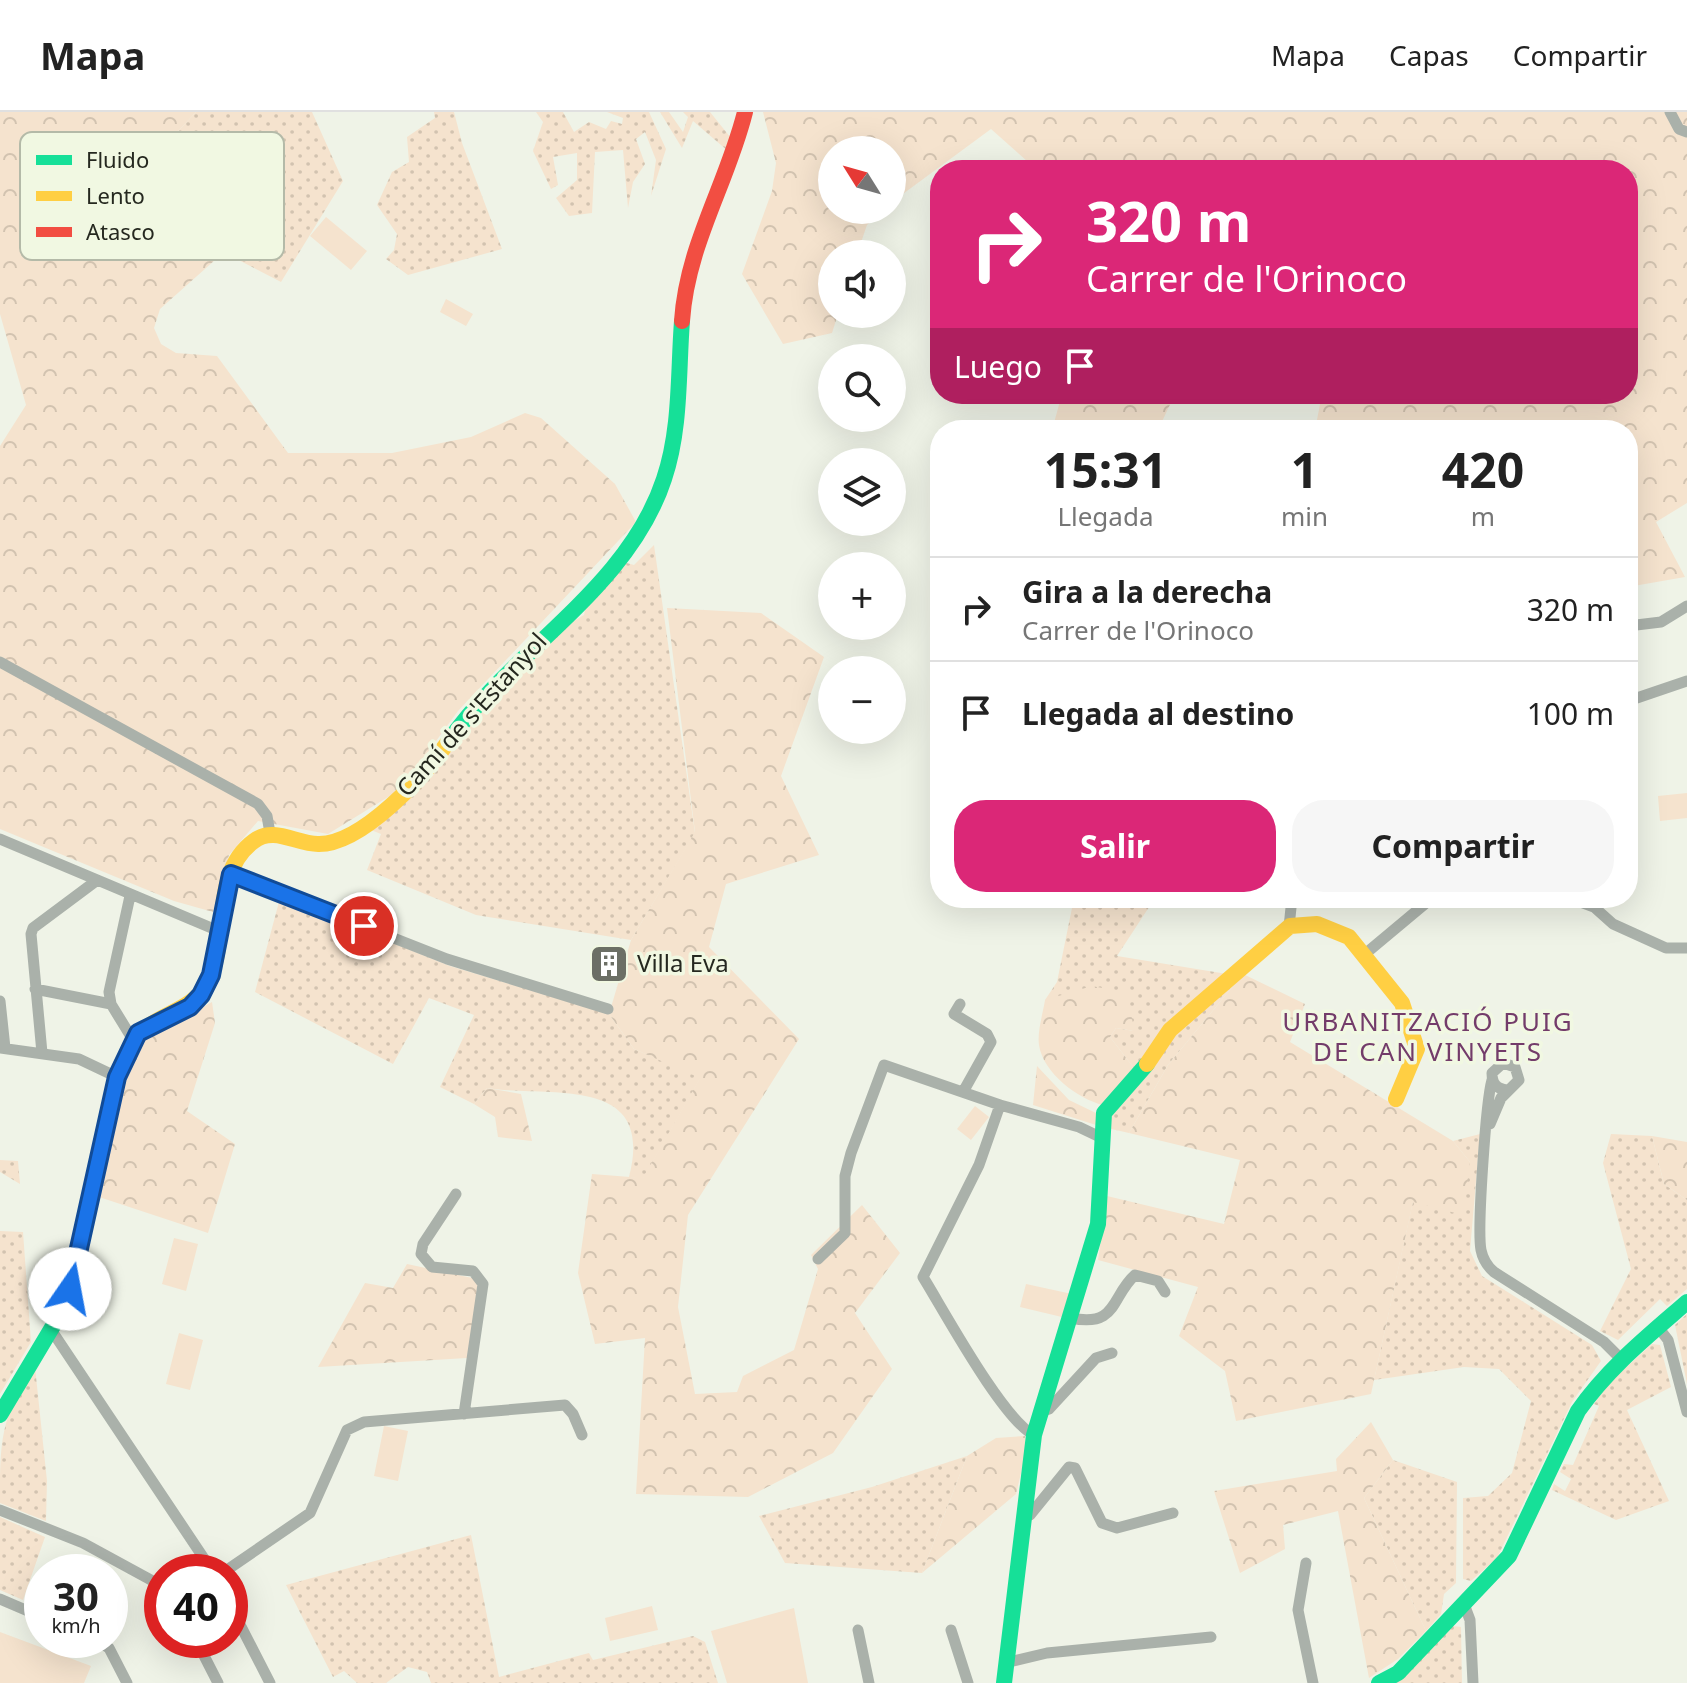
<!DOCTYPE html>
<html lang="es">
<head>
<meta charset="utf-8">
<style>
	body { margin:0; font-family:"Noto Sans",sans-serif; background:#f6f6f6; color:#222; height:100vh; display:flex; flex-direction:column; font-size:30px; white-space:nowrap }
	* { box-sizing:border-box; margin:0 }
	p { font-size:26px; color:#767676 }
	.icon { flex:none; width:44px; height:44px; fill:none; stroke:currentColor; stroke-width:2; stroke-linecap:round; stroke-linejoin:round }
	.map { position:relative; flex:1; overflow:hidden }
	.panel { position:absolute; left:930px; top:308px; width:708px; height:488px; display:flex; flex-direction:column; background:#fff; border-radius:32px; box-shadow:0 8px 32px #0002 }
	.panel>* { flex:none }
	.top-card { position:absolute; left:930px; top:48px; width:708px; height:244px; border-radius:32px; box-shadow:0 8px 32px #0002; background:#db2777; color:#fff; overflow:hidden }
	.needle { width:52px; rotate:307deg }
	.tools { position:absolute; left:818px; top:24px; display:grid; gap:16px }
	.tools a { display:grid; place-items:center; width:88px; height:88px; border-radius:50%; background:#fff; box-shadow:0 8px 32px #0002; font-size:40px }
	.speed { position:absolute; left:24px; top:1442px; display:flex; gap:16px; font-size:40px; font-weight:700; text-align:center }
	.speed>* { display:grid; place-content:center; width:104px; height:104px; border-radius:50%; background:#fff; box-shadow:0 8px 32px #0002; line-height:1 }
	.speed small { font-size:20px; font-weight:400 }
	.speed .limit { border:12px solid #d22; background:#fff; color:#111 }
	.pin { position:absolute; display:grid; place-items:center; width:68px; height:68px; color:#fff; margin:-34px; border:4px solid #fff; border-radius:50%; box-shadow:0 2px 8px #0007 }
	.me { position:absolute; width:88px; margin:-44px; rotate:12deg; stroke-linejoin:round; filter:drop-shadow(0 0 6px #0008) }
	.turn { display:flex; align-items:center; gap:28px; height:168px; padding:0 24px; font-size:36px }
	.turn .icon { width:104px; height:104px; stroke-width:2.5 }
	.turn b { display:block; font-size:56px; line-height:68px }
	.then { display:flex; align-items:center; height:76px; padding:0 24px; background:#0003; gap:16px; font-size:30px }
	.eta { display:flex; justify-content:space-evenly; align-items:center; height:136px; text-align:center }
	.eta b { font-size:48px; font-weight:700; line-height:56px }
	.button { display:flex; gap:16px; margin-top:auto; padding:16px 24px }
	.button a { flex:1; height:92px; border-radius:32px; background:#db2777; color:#fff; font-size:32px; font-weight:700; line-height:92px; text-align:center }
	.button a+a { background:#f6f6f6; color:#222 }
	ul { padding:0; list-style:none }
	li { display:flex; align-items:center; gap:24px; height:104px; padding:0 24px; border-top:2px solid #e0e0e0 }
	li div { flex:1 }
	li b { display:block; font-size:30px }
	li em { font-style:normal }
	header { display:flex; align-items:center; gap:48px; box-sizing:border-box; height:112px; padding:0 40px; background:#fff; border-bottom:2px solid #e0e0e0 }
	header strong { font-size:38px }
	nav { display:flex; gap:44px; margin-inline-start:auto; font-size:28px }
	.map>svg:first-child { display:block }
</style>
</head>
<body>
<header>
<strong>Mapa</strong>
<nav><a>Mapa</a><a>Capas</a><a>Compartir</a></nav>
</header>
<div class="map">
<svg width="1687" height="1571" viewBox="0 0 1687 1571">
	<defs>
		<pattern id="grass-dots" width="8" height="8" patternUnits="userSpaceOnUse" patternTransform="scale(2)"><rect width="8" height="8" fill="#f5e3ce"/><path d="M2 2h.1M6 6h.1" fill="none" stroke="#d2c3b0" stroke-width="1.8" stroke-linecap="round"/></pattern>
		<pattern id="forest-crowns" width="20" height="18" patternUnits="userSpaceOnUse" patternTransform="scale(2)"><rect width="20" height="18" fill="#f5e3ce"/><path d="M2 6a3 3 0 1 1 6 0M12 15a3 3 0 1 1 6 0" fill="none" stroke="#d2c3b0"/></pattern>
	</defs>
	<rect width="100%" height="100%" fill="#eff3e7"/>
	<!-- grass -->
	<path fill="url(#grass-dots)" d="M196,0h116l31,69 -62,101 -116,-60 -37,-37z
		M434,0h20l8,31 40,106 -94,26 -22,-16 8,-9 3,-16 -20,-29 15,-33 17,-10 -2,-25 28,-19z
		M536,0h27l11,20 15,-10 17,7 5,-8 11,3 1,-6 -16,-6h42l17,37 -15,47 5,-36 -11,-28 -9,7 9,25 -12,18 -5,26 -5,-58 -28,2 -3,61 -23,3 -13,-18 21,-18v-27l-24,4 5,28 -7,4 -18,-38 10,-29z
		M660,0h9l14,20 5,-15 -5,-5h27l21,26 -3,13 -35,-30 -11,27z
		M654,433l41,288 -64,107 -155,-25 -109,-45 14,-36 -15,-6 190,-197 28,-16 3,-15 36,-38 11,3z
		M280,786l170,68 159,48 25,35 67,28 -58,102 -14,-2c27,-104 -80,-79 -142,-89l-13,16 -34,-17 34,-72 -45,-17 -36,66 -138,-72z
		M1074,786h81l-38,58 110,18 -90,98 -27,-35 6,-9 18,3 -89,-31 12,-18z
		M1243,862l-75,91 -39,68 -22,-5 5,-16 72,-89z
		M1480,1022l-10,117 12,25 110,69 9,16 -29,41 -75,156 -26,23 -8,-2v-81l25,-2 24,-23 19,-72 -32,-32 -35,-2 -90,13 39,-179 57,-39 -17,-21z
		M1611,1022l41,2 12,48 23,16v89l-20,17 -7,-7 -42,41 -18,-9 31,-62 -28,-106z
		M0,1048l18,1 2,23 -20,-12z
		M0,1119l23,1 8,110 -31,52z
		M1687,1202v70l-12,-59z
		M1652,1232l8,1 11,42 -44,23 42,91 -53,19 -64,-30 2,-6 11,7 6,-12 -11,-7 4,-8 9,1 26,-59 -5,-2 15,-21z
		M35,1255l12,114 -1,40 -46,-18c0,-62 0,-86 35,-136z
		M967,1344l-45,117 -137,-10 -26,-47 113,-29z
		M1393,1348l64,22 -1,101 -12,11 -3,20 -15,17 -62,-133z
		M0,1405l45,20 -22,63 -23,-10z
		M471,1423l28,142 90,-24 4,7 100,-24 12,6 13,41h-287l-4,-11 -19,-5 -22,16h-29l-13,-12 -11,6 -47,-92z
		M1453,1514l8,1 1,56h-66z"/>
	<!-- forest -->
	<path fill="url(#forest-crowns)" d="M0,0h196l-68,73 37,37 59,30 -64,57 -6,19 7,16 15,9 41,3 71,97h104l79,-16 54,-24 16,5 74,66 21,38 -178,189 -57,78 -73,45 -70,-13 -29,34 -16,57 -39,-11 -174,-72v-383l26,-41 -26,-91z
		M763,0h924v391l-31,19 29,55 -57,10v-157h-313l7,-36h306v-224h-591l-46,-41 -99,73v-52h-60v60h51l-16,15 -10,29h-25v60h6l-6,19 -49,11 -41,-70 30,-83 4,-28z
		M1062,282h113l-17,36h-106z
		M667,496l94,5 63,44 -43,119 38,79 -93,29 -17,63 90,92 -111,176 -10,92 17,87 42,-2 6,-16 51,-26 24,-81 -7,-14 51,-50 38,48 -45,60 37,56 -59,84 -85,44 -112,-3 9,-156 -50,6 -17,-71 14,-99 51,4 57,-100 -66,-29 -25,-35 22,-74 64,-108z
		M1243,862l62,30 -15,38 163,99 17,21 -7,53 -50,-13 -42,192 -135,27 -11,-50 -46,-35 19,-49 -100,-27 9,-64 117,28 16,-64 -111,-27 39,-68z
		M1092,874l36,7 6,38 -18,-3 -6,9 27,35 -34,33c-25,-6 -60,-32 -64,-60 -2,-13 4,-32 6,-45z
		M212,890l3,21 -28,88 48,33 -27,89 -109,-36 27,-124 17,-34z
		M1037,954l32,34 29,14 -2,11 -63,-20z
		M487,976l34,6 11,47 -34,-4 -3,-20 -21,-13z
		M1652,1024l35,6v58l-23,-16z
		M407,1152l70,15 2,6 -12,73 -149,9 47,-84 28,5z
		M1371,1310l22,38 -29,38 62,133 -28,28 -29,19 -31,-167 -55,14 2,24 -45,24 -26,-82 123,-20 -1,-12z
		M1025,1324l1,16 -10,42 -94,79 45,-117 29,-18z"/>
	<!-- garden -->
	<path fill="#f5e3ce" d="M326,105l41,34 -16,19 -41,-34z
		M446,187l27,15 -7,12 -26,-14z
		M1687,681v25l-27,3 -2,-25z
		M975,994l14,11 -18,23 -14,-11z
		M174,1126l24,6 -12,47 -24,-7z
		M1026,1172l46,10 -6,24 -46,-11z
		M179,1221l24,7 -13,50 -24,-6z
		M384,1314l24,5 -10,50 -24,-5z
		M652,1494l6,24 -48,11 -5,-23z
		M794,1496l14,75h-81l-16,-52z
		M0,1520l91,34 -7,17h-84z"/>
	<g fill="none" stroke-linecap="round" stroke-linejoin="round">
		<!-- street -->
		<path stroke="#aab1aa" stroke-width="11" d="M1670,0l9,17 8,3
			M1628,514l33,-4 26,-16
			M0,550l258,142 9,12 3,17
			M1628,589l59,-20
			M0,727l221,93
			M231,762l216,85 161,50
			M130,784l-21,96 2,12 22,36
			M1570,786l24,9 19,17 53,24h21
			M1289,815l3,-29
			M1365,842l67,-56
			M35,877l76,15
			M0,889l5,47
			M960,892l-6,10 33,20 4,8 -28,50
			M0,936l79,11 38,18
			M42,941l-11,-119 2,-6 63,-47
			M1492,968c-6,21 -15,149 -11,170 2,10 6,16 13,22l110,70 17,17
			M1000,993l-21,60 -56,112c21,34 80,143 111,158
			M1490,1012l11,-26 18,-18 -4,-13 -12,-4 -11,10c0,10 4,16 15,17
			M456,1082l-33,50 -2,10 11,13 41,4 10,13 -19,130
			M818,1147l27,-26v-57l6,-23 33,-88 116,40 79,22 21,10
			M1071,1206c47,10 40,-22 64,-43l23,6 7,11
			M1658,1215l10,13 19,72
			M50,1216l163,244
			M1040,1300l9,-3 47,-51 16,-5
			M0,1398l83,33 79,43
			M1026,1403h4l39,-48 6,1 27,55 15,5 56,-15
			M1306,1451l-8,47 15,73
			M224,1460l86,-59 37,-83 17,-8 201,-17 8,9 9,21
			M0,1487l42,18
			M1464,1492l6,16 3,63
			M230,1493l40,78
			M858,1518l11,53
			M951,1518l17,53
			M96,1528l13,8 18,35
			M196,1528l22,43
			M1005,1551l42,-10 164,-16"/>
		<!-- fast -->
		<path stroke="#16e098" stroke-width="16" d="M448,630c64,-92 180,-153 216,-263 17,-50 14,-106 18,-158
			M0,1303l56,-94 14,-33 49,-213
			M1004,1571l30,-248 64,-211 6,-111 43,-49
			M1379,1571l19,-10 111,-117 69,-145c30,-43 70,-75 109,-109"/>
		<!-- slow -->
		<path stroke="#ffcf43" stroke-width="16" d="M1147,952l23,-34 120,-104 27,-2 32,13 53,66 15,46 -21,50
			M119,963c6,-15 10,-32 22,-43 21,-20 52,-21 67,-50 22,-43 2,-109 46,-141 20,-15 42,3 64,3 44,1 107,-69 130,-102"/>
		<!-- jam -->
		<path stroke="#f24e42" stroke-width="16" d="M682,209c5,-76 45,-137 63,-209"/>
	</g>
	<g fill="none" stroke-linecap="round" stroke-linejoin="round">
		<defs>
			<path id="route" d="M70,1177l47,-212 21,-44 52,-26 11,-12 10,-20 20,-101 133,52"/>
		</defs>
		<!-- route casing -->
		<use href="#route" stroke="#114b97" stroke-width="20"/>
		<!-- route -->
		<use href="#route" stroke="#1a73e8" stroke-width="14"/>
	</g>
	<!-- icons -->
	<defs>
		<symbol id="building-square" viewBox="-11 -11 22 22"><rect x="-9" y="-9" width="18" height="18" rx="4" fill="#6c6f65" stroke="#f1f8e2"/><path d="M-4-6H4V6H1V3H-1V6H-4ZM-2.5-4.3h1.7v1.8h-1.7ZM.8-4.3h1.7v1.8H.8ZM-2.5-1h1.7V.8h-1.7ZM.8-1h1.7V.8H.8Z" fill="#fff"/></symbol>
	</defs>
	<g fill-rule="evenodd">
		<use href="#building-square" x="587" y="830" width="44" height="44"/>
	</g>
	<g text-anchor="middle" stroke-width="7" stroke-linejoin="round" paint-order="stroke">
		<!-- street labels -->
		<g font-size="24" fill="#25281f" stroke="#f1f8e2">
			<text transform="translate(472 603) rotate(-48)" y="8">Camí de s'Estanyol</text>
		</g>
		<!-- poi labels -->
		<g font-size="24" fill="#25281f" stroke="#f1f8e2" text-anchor="start">
			<text x="637" y="860">Villa Eva</text>
		</g>
		<!-- neighbourhood labels -->
		<g font-size="26" letter-spacing="2" fill="#733c6a" stroke="#f1f8e2">
			<text x="1428" y="919">URBANITZACIÓ PUIG<tspan x="1428" dy="30">DE CAN VINYETS</tspan></text>
		</g>
	</g>
	<!-- legend -->
	<rect x="20" y="20" width="264" height="128" rx="12" fill="#f1f8e2" stroke="#b4baa8" stroke-width="2"/>
	<rect x="36" y="43" width="36" height="10" fill="#16e098"/>
	<rect x="36" y="79" width="36" height="10" fill="#ffcf43"/>
	<rect x="36" y="115" width="36" height="10" fill="#f24e42"/>
	<g font-size="22" fill="#25281f">
		<text x="86" y="56">Fluido</text>
		<text x="86" y="92">Lento</text>
		<text x="86" y="128">Atasco</text>
	</g>
</svg>
<div class="tools">
<a><svg class="needle" viewBox="-14 -14 28 28"><path d="M0-13l5 13h-10z" fill="#e53935"/><path d="M0 13l5-13h-10z" fill="#767676"/></svg></a>
<a><svg class="icon" aria-label="sound" viewBox="0 0 24 24"><path d="M4 9h4l5-4v14l-5-4H4zM17 9q2 3 0 6"/></svg></a>
<a><svg class="icon" aria-label="search" viewBox="0 0 24 24"><circle cx="10" cy="10" r="6"/><path d="M15 15l6 6"/></svg></a>
<a><svg class="icon" aria-label="layers" viewBox="0 0 24 24"><path d="M12 4l9 5-9 5-9-5zM3 14l9 5 9-5"/></svg></a>
<a>+</a>
<a>−</a>
</div>
<div class="speed"><div>30<small>km/h</small></div><div class="limit">40</div></div>
<div class="pin" style="left:364px;top:814px;background:#d93025"><svg class="icon" aria-label="arrive" viewBox="0 0 24 24"><path d="M6 21V4h12l-3 4 3 4H6"/></svg></div>
<svg class="me" style="left:70px;top:1177px" viewBox="-20 -20 40 40"><circle r="19" fill="#fff"/><path d="M0-13L10 11 0 6-10 11z" fill="#1a73e8"/></svg>
<div class="top-card">
<div class="turn"><svg class="icon" aria-label="right" viewBox="0 0 24 24"><path d="M7 20v-9h11M14 6l5 5-5 5"/></svg><div><b>320 m</b>Carrer de l'Orinoco</div></div>
<div class="then">Luego<svg class="icon" aria-label="arrive" viewBox="0 0 24 24"><path d="M6 21V4h12l-3 4 3 4H6"/></svg></div>
</div>
<section class="panel">
<div class="eta">
<div><b>15:31</b><p>Llegada</p></div>
<div><b>1</b><p>min</p></div>
<div><b>420</b><p>m</p></div>
</div>
<ul>
<li><svg class="icon" aria-label="right" viewBox="0 0 24 24"><path d="M7 20v-9h11M14 6l5 5-5 5"/></svg><div><b>Gira a la derecha</b><p>Carrer de l'Orinoco</p></div><em>320 m</em></li>
<li><svg class="icon" aria-label="arrive" viewBox="0 0 24 24"><path d="M6 21V4h12l-3 4 3 4H6"/></svg><div><b>Llegada al destino</b></div><em>100 m</em></li>
</ul>
<div class="button"><a>Salir</a><a>Compartir</a></div>
</section>
</div>
</body>
</html>
